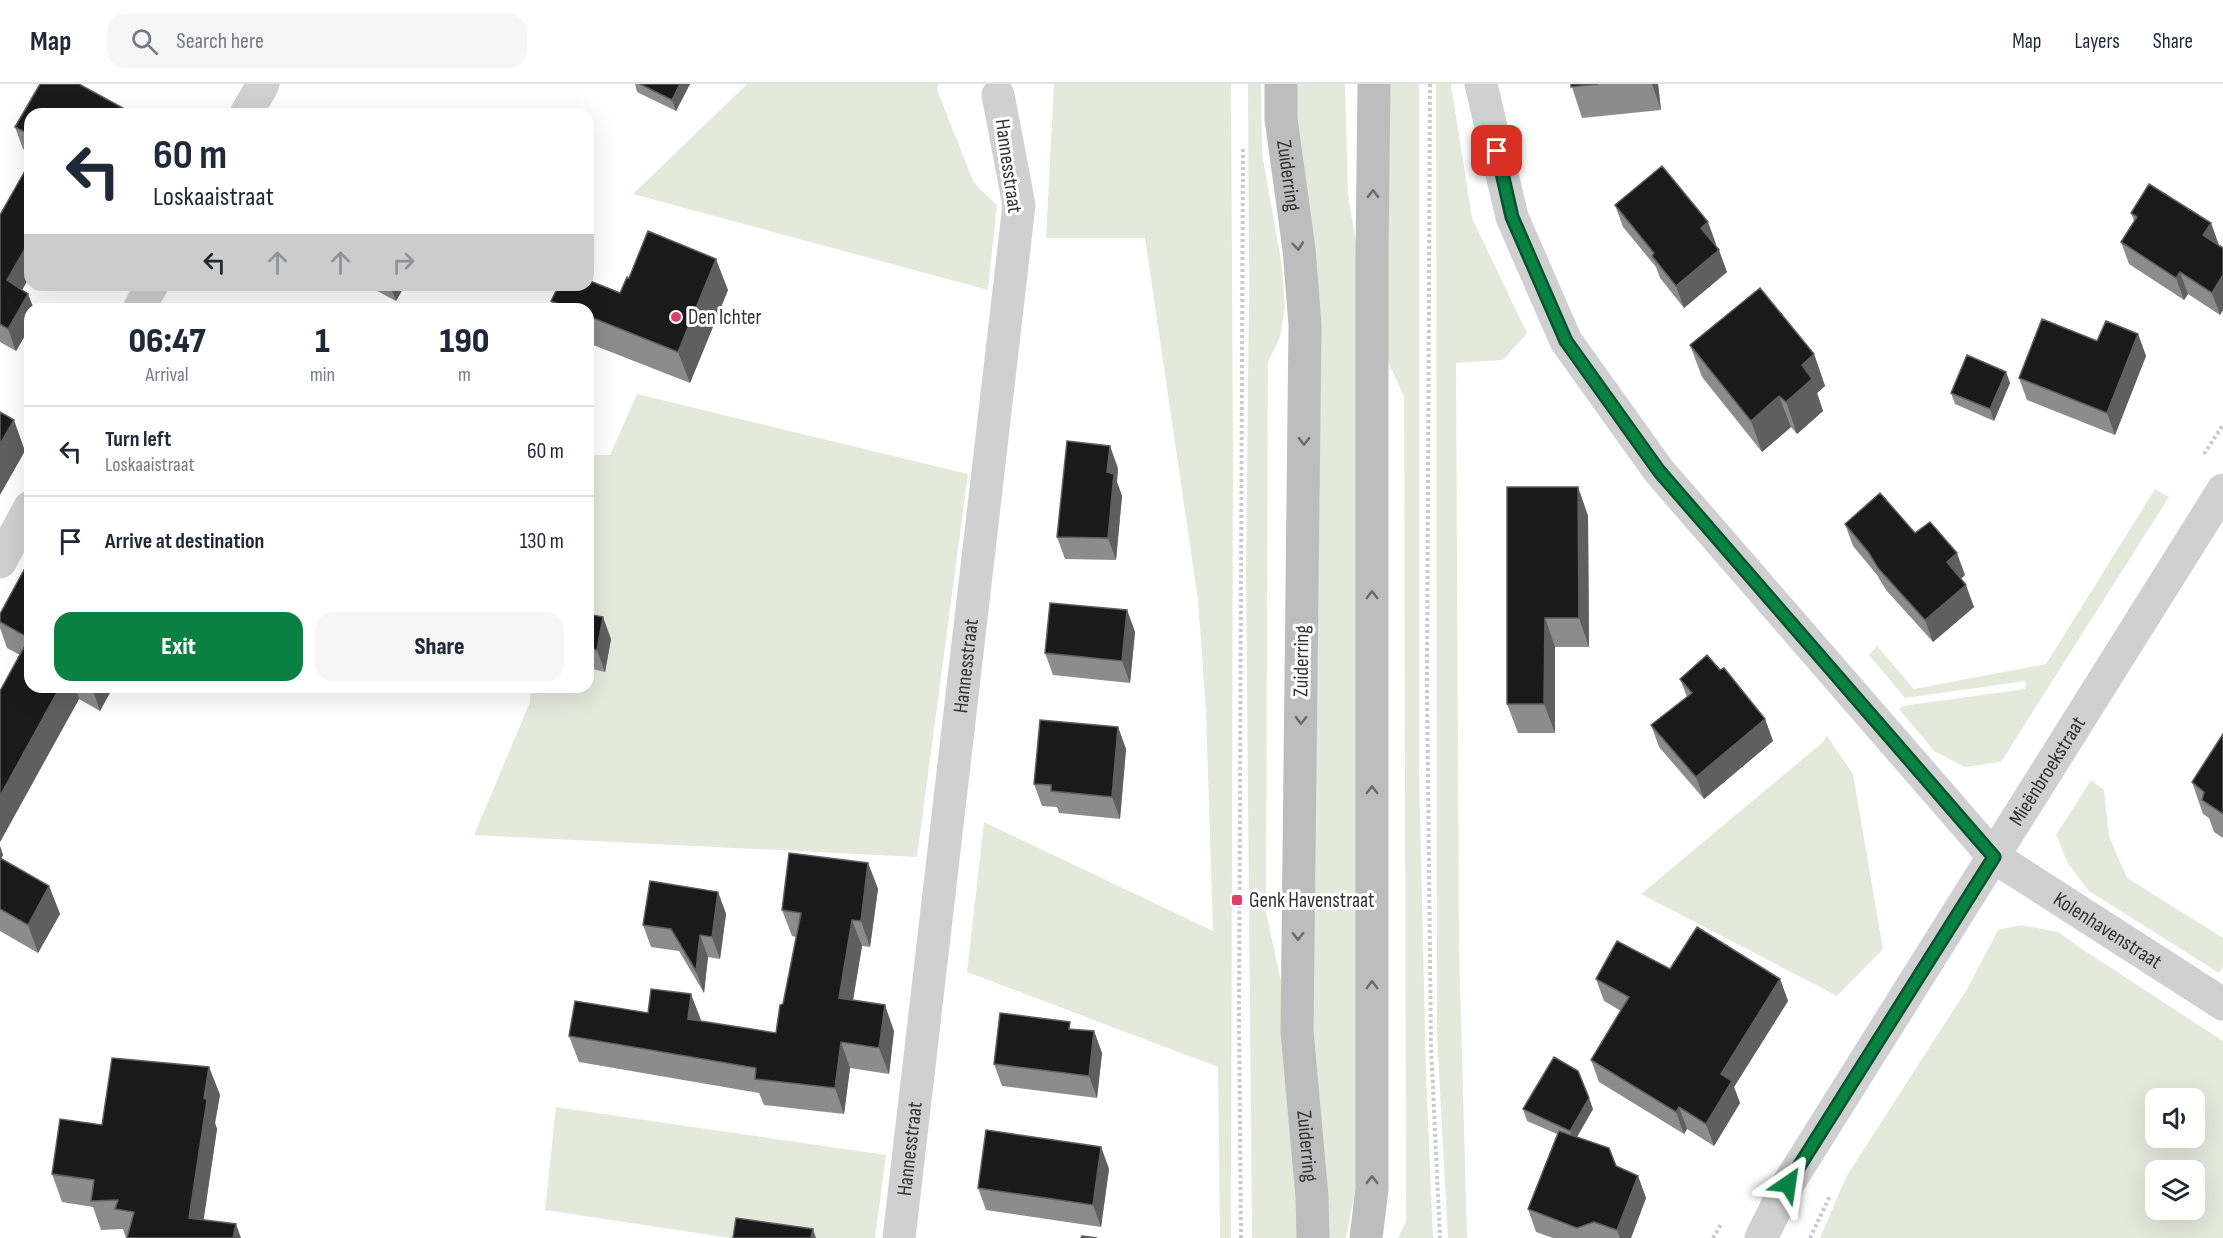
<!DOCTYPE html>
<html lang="en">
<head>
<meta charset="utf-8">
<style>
	body { margin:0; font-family:"Sofia Sans Condensed",sans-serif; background:#f6f6f7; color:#1f2937; height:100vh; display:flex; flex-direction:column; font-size:22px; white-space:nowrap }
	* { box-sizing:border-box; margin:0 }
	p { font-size:20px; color:#747a83 }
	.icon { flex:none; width:33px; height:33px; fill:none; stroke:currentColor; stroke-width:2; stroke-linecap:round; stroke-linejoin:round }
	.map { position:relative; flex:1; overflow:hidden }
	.sheet { position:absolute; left:24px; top:219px; width:570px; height:390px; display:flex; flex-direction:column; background:#fff; border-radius:18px; box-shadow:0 6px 24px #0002 }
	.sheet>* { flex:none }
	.guide { position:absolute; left:24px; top:24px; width:570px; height:183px; border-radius:18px; box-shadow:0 6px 24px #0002; background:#fff; color:#1f2937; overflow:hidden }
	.controls { position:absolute; left:2145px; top:1004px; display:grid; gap:12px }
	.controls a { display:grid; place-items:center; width:60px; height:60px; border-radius:12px; background:#fff; box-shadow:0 6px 24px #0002; font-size:30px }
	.pin { position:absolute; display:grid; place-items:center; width:51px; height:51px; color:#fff; margin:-26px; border-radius:12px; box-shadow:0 3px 9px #0006 }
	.me { position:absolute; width:66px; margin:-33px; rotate:32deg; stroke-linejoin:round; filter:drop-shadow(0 0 4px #0008) }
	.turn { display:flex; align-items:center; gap:21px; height:126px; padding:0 30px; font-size:27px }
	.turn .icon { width:78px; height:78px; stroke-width:2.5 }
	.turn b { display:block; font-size:42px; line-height:51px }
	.lanes { display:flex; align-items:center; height:57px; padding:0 30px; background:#0003; justify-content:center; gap:30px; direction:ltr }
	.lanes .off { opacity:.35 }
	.eta { display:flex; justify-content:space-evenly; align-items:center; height:102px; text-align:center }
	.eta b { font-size:36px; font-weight:800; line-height:42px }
	.button { display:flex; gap:12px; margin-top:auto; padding:12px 30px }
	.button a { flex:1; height:69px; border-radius:18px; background:#0b8043; color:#fff; font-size:24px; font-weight:800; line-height:69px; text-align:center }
	.button a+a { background:#f6f6f7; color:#1f2937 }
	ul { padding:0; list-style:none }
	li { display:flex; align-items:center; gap:18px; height:90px; padding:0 30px; border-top:2px solid #e0e1e3 }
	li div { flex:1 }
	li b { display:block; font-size:22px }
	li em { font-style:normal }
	header { display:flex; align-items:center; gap:36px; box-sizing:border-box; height:84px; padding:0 30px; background:#fff; border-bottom:2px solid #e0e1e3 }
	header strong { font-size:28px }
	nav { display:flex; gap:33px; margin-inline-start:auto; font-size:21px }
	.search { width:420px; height:54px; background:#f6f6f7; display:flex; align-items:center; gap:15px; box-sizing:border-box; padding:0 21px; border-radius:18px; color:#747a83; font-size:22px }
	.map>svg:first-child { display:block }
</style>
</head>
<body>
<header>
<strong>Map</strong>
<div class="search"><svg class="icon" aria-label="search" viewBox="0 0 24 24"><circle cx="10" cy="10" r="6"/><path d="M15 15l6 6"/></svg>Search here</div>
<nav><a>Map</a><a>Layers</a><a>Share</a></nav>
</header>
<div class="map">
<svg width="2223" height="1154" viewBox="0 0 2223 1154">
	<rect width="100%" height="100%" fill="#fff"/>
	<!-- green -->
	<path fill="#e5e9dc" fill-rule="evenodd" d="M747,0h191l-1,6 37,93 23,22 -9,85 -355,-96z
		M1054,0h177l2,373 -2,781h-11l-2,-171 -251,-95 17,-150 229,109 -7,-219 -8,-112 -53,-362h-99z
		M1248,0h13l1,69 20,113 3,41 -5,30 -12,25 -2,550 18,83 15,243h-47l-6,-666 3,-278z
		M1290,0h55l3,110 9,56 -1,937 -10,51h-19v-59l-12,-80z
		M1386,0h33v685l7,304 7,165h-35l8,-16 -2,-826 -17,-36z
		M1436,0h15l21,134 55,115 -24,27 -47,3 3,580 8,295h-19l-11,-202z
		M637,310l331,80 -51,383 -443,-22 56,-133v-15h58v-232h22z
		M2155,405l14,8 -168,265 -36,5 -31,-16 -35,-42 3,-3 123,-17 1,-8 -121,17 -36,-43 8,-9 37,43 132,-25z
		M1827,652l26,38 30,175 -46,47 -196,-102 181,-151z
		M2091,696l13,10 5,46 18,42 96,60v29l-4,6 -130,-82 -21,-27 -12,-29z
		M2021,841l37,7 24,17 141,92v197h-403l26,-61 121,-188 31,-59zM2156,1014h38v39h-38zM2156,1086h38v39h-38z
		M556,1023l330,48 -11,83h-145l-185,-28z"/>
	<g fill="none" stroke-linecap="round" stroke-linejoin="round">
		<!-- path -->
		<path stroke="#cacaca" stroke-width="4" stroke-dasharray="3 3" stroke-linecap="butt" d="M1430,0l-3,602 4,360 9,192
			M2204,370l19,-29
			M1241,1154l-2,-223 4,-867
			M1713,1154l9,-15
			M1810,1154l20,-42"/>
		<!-- minor -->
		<g stroke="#d0d0d0" stroke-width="33">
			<path id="s1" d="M1481,0l31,133 54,124 93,130 335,386 229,147"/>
			<path d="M246,30l17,-30"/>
			<path d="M139,225l13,-24"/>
			<path d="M0,478l30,-55"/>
			<path id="s2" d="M899,1154l120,-1033 -21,-110"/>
			<path id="s3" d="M1761,1154l27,-54 435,-694"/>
		</g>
		<!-- secondary -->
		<g stroke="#bdbdbd" stroke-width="33">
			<path id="s4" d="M1281,0v35l18,130 6,76 -8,706 15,166 1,41"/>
			<path d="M1366,1154l6,-49v-936l2,-169"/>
		</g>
	</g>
	<!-- wall -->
	<path fill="#8c8c8c" d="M635,0h55l-14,27 -39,-19z
		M1571,0h87l3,26 -79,8z
		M30,30v38l-7,-3 -8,-22z
		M30,78v114l-8,14 8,19v18l-14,24 -16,-9v-127z
		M1615,121l101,39 -1,1 12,27 -43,36 -24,-30 -4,-11 -33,-40z
		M2131,129l80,10 8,22 4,3v62l-3,5 -32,-21 -4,6 -55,-36 -8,-22 13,-21z
		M366,201h39l-9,16z
		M728,206l-38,93 -102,-40v-34h-34l-3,-8 69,-8z
		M2138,250l8,22 -31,79 -88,-35 -8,-22 78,-37z
		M1690,261l124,9 11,32 -8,7 6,18 -26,23 -6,-7 -29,25 -60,-75z
		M2006,288l4,11 -16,38 -39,-17 -4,-11z
		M1118,384l-1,14 5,14 -6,64 -51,-1 -8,-22z
		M1578,403l10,29 1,131h-34v86h-37l-11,-29z
		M1845,440l120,51 -4,4 13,28 -41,35 -47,-52 -9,-15 -24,-29z
		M30,475v128h83l-13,24 -21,-12 -79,143v-151l20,-36 -13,-7 -7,-20v-14z
		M1127,526l8,22 -5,51 -77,-8 -8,-22z
		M588,530l23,25 -6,33 -17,-4z
		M1720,586l45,49 8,22 -69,58 -45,-52 -8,-22 36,-28 -7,-18z
		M1118,643l8,22 -6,70 -61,-6 -2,-6 -15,-1 -8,-22z
		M2223,650v104l-9,-6 -5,-14 -6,-4 -11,-32z
		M0,762l3,9 -2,4 48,27 11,28 -22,39 -38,-22z
		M868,779l10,26 -8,58 -8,-1 -9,54 41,31 -5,43 -39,-6 -6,46 -80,-9 -5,-12 -180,-31 -10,-26 79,-23 53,7 -1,1 76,12 7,-29 13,-67 -4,-1 -10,-26z
		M718,808l8,22 -6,45 -12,-2 -4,36 -25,-42 -28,-4 -8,-22z
		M1670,885l110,10 8,22 -54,86 6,16 -26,43 -27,-17 -3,5 -85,-52 -8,-22 30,-49 -17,-10 -8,-22z
		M1094,947l8,22 -5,45 -95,-12 -8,-22z
		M209,983l11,28 -5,28 2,6 -14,91 -76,18h-1l-3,-9 -22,1 -8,-23 -31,-5 -10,-28 50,-49z
		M1523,1025h70l-16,28 39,29 22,10 8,22 -15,40h-78l-17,-6 -8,-23 29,-75 -30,-13z
		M1101,1063l8,22 -8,58 -115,-17 -8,-22z"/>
	<!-- shaded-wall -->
	<path fill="#5f5f5f" d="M680,0h10l-14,27 -4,-11z
		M1652,0h6l3,26z
		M1708,138l8,22 -7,6 -8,-22z
		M2211,139l8,23 -16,-11z
		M30,156v36l-15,26 -8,-22z
		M1719,166l8,22 -43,36 -8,-22z
		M716,175l12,31 -38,93 -12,-31z
		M2180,188l8,22 -4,6 -8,-22z
		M2223,191v35l-3,5 -8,-22z
		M390,201h15l-9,16z
		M28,210l6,15h-4v18l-14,24 -8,-22z
		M2138,250l8,22 -31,79 -8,-22z
		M1814,270l11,32 -8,7 6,18 -26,23 -11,-32 16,-37z
		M2006,288l4,11 -16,38 -4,-12z
		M1779,312l12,31 -29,25 -11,-31z
		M14,336l11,31 -25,44v-51z
		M1110,362l8,22 -1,14 5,14 -6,64 -8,-22 -1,-66z
		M1578,403l10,29 1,131 -10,-29z
		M1957,469l8,22 -10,9 -8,-22z
		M1966,501l8,22 -41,35 -8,-22z
		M1127,526l8,22 -5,51 -8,-22z
		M603,533l8,22 -6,33 -8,-22z
		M1545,534l10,29v86l-11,-29z
		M60,603h15l4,12 -79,143v-46z
		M92,603h21l-13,24z
		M1765,635l8,22 -69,58 -8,-22z
		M1118,643l8,22 -6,70 -8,-22z
		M0,762l3,9 -3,6z
		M868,779l10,26 -8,58 -9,-26z
		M49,802l11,28 -22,39 -10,-28z
		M718,808l8,22 -6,45 -8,-22z
		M852,836l10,26 -13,78 -10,-26z
		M700,851l8,22 -4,36 -8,-22z
		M1780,895l8,22 -54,86 6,16 -26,43 -8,-22 15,-50z
		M691,910l10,26 -3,26 -10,-27z
		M885,921l9,26 -5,43 -10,-26z
		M1094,947l8,22 -5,45 -8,-22z
		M841,958l9,26 -6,46 -9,-26z
		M209,983l11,28 -5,28 2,6 -16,109 -12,-20z
		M1589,1014l4,11 -19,33 -4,-11z
		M1679,1023l8,22 -3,5 -8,-22z
		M1101,1063l8,22 -8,58 -8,-22z
		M1638,1092l8,22 -15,40h-11l-3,-8z
		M236,1140l5,14h-8z
		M813,1145l3,9h-5z"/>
	<!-- building -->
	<path fill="#1a1a1a" stroke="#5f5f5f" stroke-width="1.5" d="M40,0h39l53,29 -1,1h-101v21l-15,-8z
		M640,0h40l-8,16z
		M1571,0h27l-27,3z
		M30,78v78l-23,40 21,14 -20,35 -8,-5v-109z
		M1662,82l46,56 -7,6 18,22 -43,36 -24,-30 2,-3 -39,-48z
		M2149,100l62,39 -8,12 20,13v27l-11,18 -32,-21 -4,6 -55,-36 16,-25 -6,-4z
		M648,147l68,28 -38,93 -90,-36v-7h-18l-19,-8 8,-16h29v-5l32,13 7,-16 2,1z
		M1760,204l54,66 -12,11 10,14 -26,23 -7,-6 -28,25 -61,-76z
		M2042,235l55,22 9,-20 32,13 -31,79 -88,-35z
		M1967,271l39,17 -16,37 -39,-16z
		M0,328l14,8 -14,24z
		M1067,357l43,5 -3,26 7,2 -6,64 -51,-1z
		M1507,403h71l1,131h-34l-1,86h-37z
		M1880,409l35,40 15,-11 27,31 -10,9 19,23 -41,35 -47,-52 -9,-15 -24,-29z
		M30,475v128h30l-60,109v-105l29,-53 -29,-16v-8z
		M1050,519l77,7 -5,51 -77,-8z
		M588,530l15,3 -6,33 -9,-2z
		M1707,571l13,15 4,-2 41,51 -69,58 -45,-52 41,-32 -12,-14z
		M1040,636l78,7 -6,70 -61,-6v-6l-17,-1z
		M2223,650v80l-21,-14 2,-8 -12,-10z
		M789,769l79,10 -7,58 -9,-1 -13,78 46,7 -6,43 -38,-6 -6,46 -80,-9 1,-11 -187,-32 6,-35 73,12 3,-24 40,5 -3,25 88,14 4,-28 3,-1 18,-91 -19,-3z
		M0,774l49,28 -21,39 -28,-16z
		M650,797l68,11 -6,45 -12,-2 -4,36 -25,-42 -28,-4z
		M1697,843l83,52 -59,95 11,7 -26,43 -27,-17 -3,5 -85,-52 38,-63 -33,-18 21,-38 53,28z
		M1000,929l70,9 -1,7 25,2 -5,45 -95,-12z
		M1554,973l24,14 11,27 -19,33 -47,-22z
		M112,974l97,9 -5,31 3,2 -18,118 47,6 -3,14h-106l7,-26 -19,-3 3,-9 -27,1 3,-21 -42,-6 8,-55 42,6z
		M986,1046l115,17 -8,58 -115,-17z
		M1559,1047l50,17 7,18 22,10 -21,54 -23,-8 -17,6 -49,-19z
		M736,1134l77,11 -2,9h-78z
		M1082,1152l15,2h-16z"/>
	<!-- one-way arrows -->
	<defs><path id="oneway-chevron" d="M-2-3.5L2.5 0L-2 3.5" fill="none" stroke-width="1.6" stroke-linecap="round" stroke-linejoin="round" transform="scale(1.5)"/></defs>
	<g stroke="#6a6a6a">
		<use href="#oneway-chevron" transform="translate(1373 110) rotate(-89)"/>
		<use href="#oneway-chevron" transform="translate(1298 162) rotate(83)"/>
		<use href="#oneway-chevron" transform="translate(1304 357) rotate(91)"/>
		<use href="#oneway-chevron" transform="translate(1372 511) rotate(-90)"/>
		<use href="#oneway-chevron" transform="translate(1301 636) rotate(91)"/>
		<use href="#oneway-chevron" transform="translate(1372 706) rotate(-90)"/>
		<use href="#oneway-chevron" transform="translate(1298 852) rotate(91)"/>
		<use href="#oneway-chevron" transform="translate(1372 901) rotate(-90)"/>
		<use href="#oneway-chevron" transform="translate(1372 1096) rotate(-90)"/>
	</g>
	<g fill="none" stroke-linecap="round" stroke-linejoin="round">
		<defs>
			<path id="route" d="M1497,67l15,66 54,124 93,130 335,386 -206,327"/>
		</defs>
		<!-- route casing -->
		<use href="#route" stroke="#07532c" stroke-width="15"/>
		<!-- route -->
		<use href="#route" stroke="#0b8043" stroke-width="10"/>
	</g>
	<!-- markers -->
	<g fill="#de4069" stroke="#fff" stroke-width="2">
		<circle cx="676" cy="233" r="6"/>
		<rect x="1231" y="810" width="12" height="12" rx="3"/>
	</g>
	<g text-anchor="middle" stroke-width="6" stroke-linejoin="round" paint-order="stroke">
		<!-- street labels -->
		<g font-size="21" fill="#333" stroke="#fff">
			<text transform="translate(1009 82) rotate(82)" y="7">Hannesstraat</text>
			<text dy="7" stroke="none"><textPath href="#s4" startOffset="92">Zuiderring</textPath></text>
			<text transform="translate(1301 577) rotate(-89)" y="7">Zuiderring</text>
			<text dy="7" stroke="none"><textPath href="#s2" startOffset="576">Hannesstraat</textPath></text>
			<text dy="7" stroke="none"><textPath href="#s3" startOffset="548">Mieënbroekstraat</textPath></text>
			<text dy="7" stroke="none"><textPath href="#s1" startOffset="1078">Kolenhavenstraat</textPath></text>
			<text dy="7" stroke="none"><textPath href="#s4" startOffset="1064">Zuiderring</textPath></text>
			<text dy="7" stroke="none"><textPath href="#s2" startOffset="90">Hannesstraat</textPath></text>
		</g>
		<!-- poi labels -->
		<g font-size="21" fill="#333" stroke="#fff" text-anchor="start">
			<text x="688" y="240">Den Ichter</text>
			<text x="1249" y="823">Genk Havenstraat</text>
		</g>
	</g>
</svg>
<div class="controls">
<a><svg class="icon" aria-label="sound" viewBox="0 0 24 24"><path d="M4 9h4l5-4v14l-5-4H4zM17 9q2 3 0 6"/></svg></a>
<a><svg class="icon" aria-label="layers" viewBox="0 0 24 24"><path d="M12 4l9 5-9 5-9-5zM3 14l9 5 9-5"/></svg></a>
</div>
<div class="pin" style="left:1497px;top:67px;background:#d93025"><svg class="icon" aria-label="arrive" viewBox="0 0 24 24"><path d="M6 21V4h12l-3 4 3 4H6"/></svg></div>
<svg class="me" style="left:1788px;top:1100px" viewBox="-20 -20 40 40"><path d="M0-17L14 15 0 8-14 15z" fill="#0b8043" stroke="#fff" stroke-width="4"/></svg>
<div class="guide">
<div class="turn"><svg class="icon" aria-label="left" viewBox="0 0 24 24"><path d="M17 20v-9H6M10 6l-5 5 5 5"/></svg><div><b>60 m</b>Loskaaistraat</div></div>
<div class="lanes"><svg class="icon" aria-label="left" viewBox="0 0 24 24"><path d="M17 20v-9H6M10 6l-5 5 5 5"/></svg><svg class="icon off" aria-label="ahead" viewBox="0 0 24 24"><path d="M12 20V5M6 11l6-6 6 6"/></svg><svg class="icon off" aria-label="ahead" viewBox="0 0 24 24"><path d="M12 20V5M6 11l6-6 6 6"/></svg><svg class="icon off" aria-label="right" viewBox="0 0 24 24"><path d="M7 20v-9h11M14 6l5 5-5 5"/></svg></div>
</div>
<section class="sheet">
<div class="eta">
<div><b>06:47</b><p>Arrival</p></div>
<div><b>1</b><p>min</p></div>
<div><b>190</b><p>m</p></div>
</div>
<ul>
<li><svg class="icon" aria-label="left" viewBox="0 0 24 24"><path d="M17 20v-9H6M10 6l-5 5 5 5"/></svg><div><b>Turn left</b><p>Loskaaistraat</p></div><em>60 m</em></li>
<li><svg class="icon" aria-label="arrive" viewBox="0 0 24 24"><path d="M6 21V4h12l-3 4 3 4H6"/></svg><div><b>Arrive at destination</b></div><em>130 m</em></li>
</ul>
<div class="button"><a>Exit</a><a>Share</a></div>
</section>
</div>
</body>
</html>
